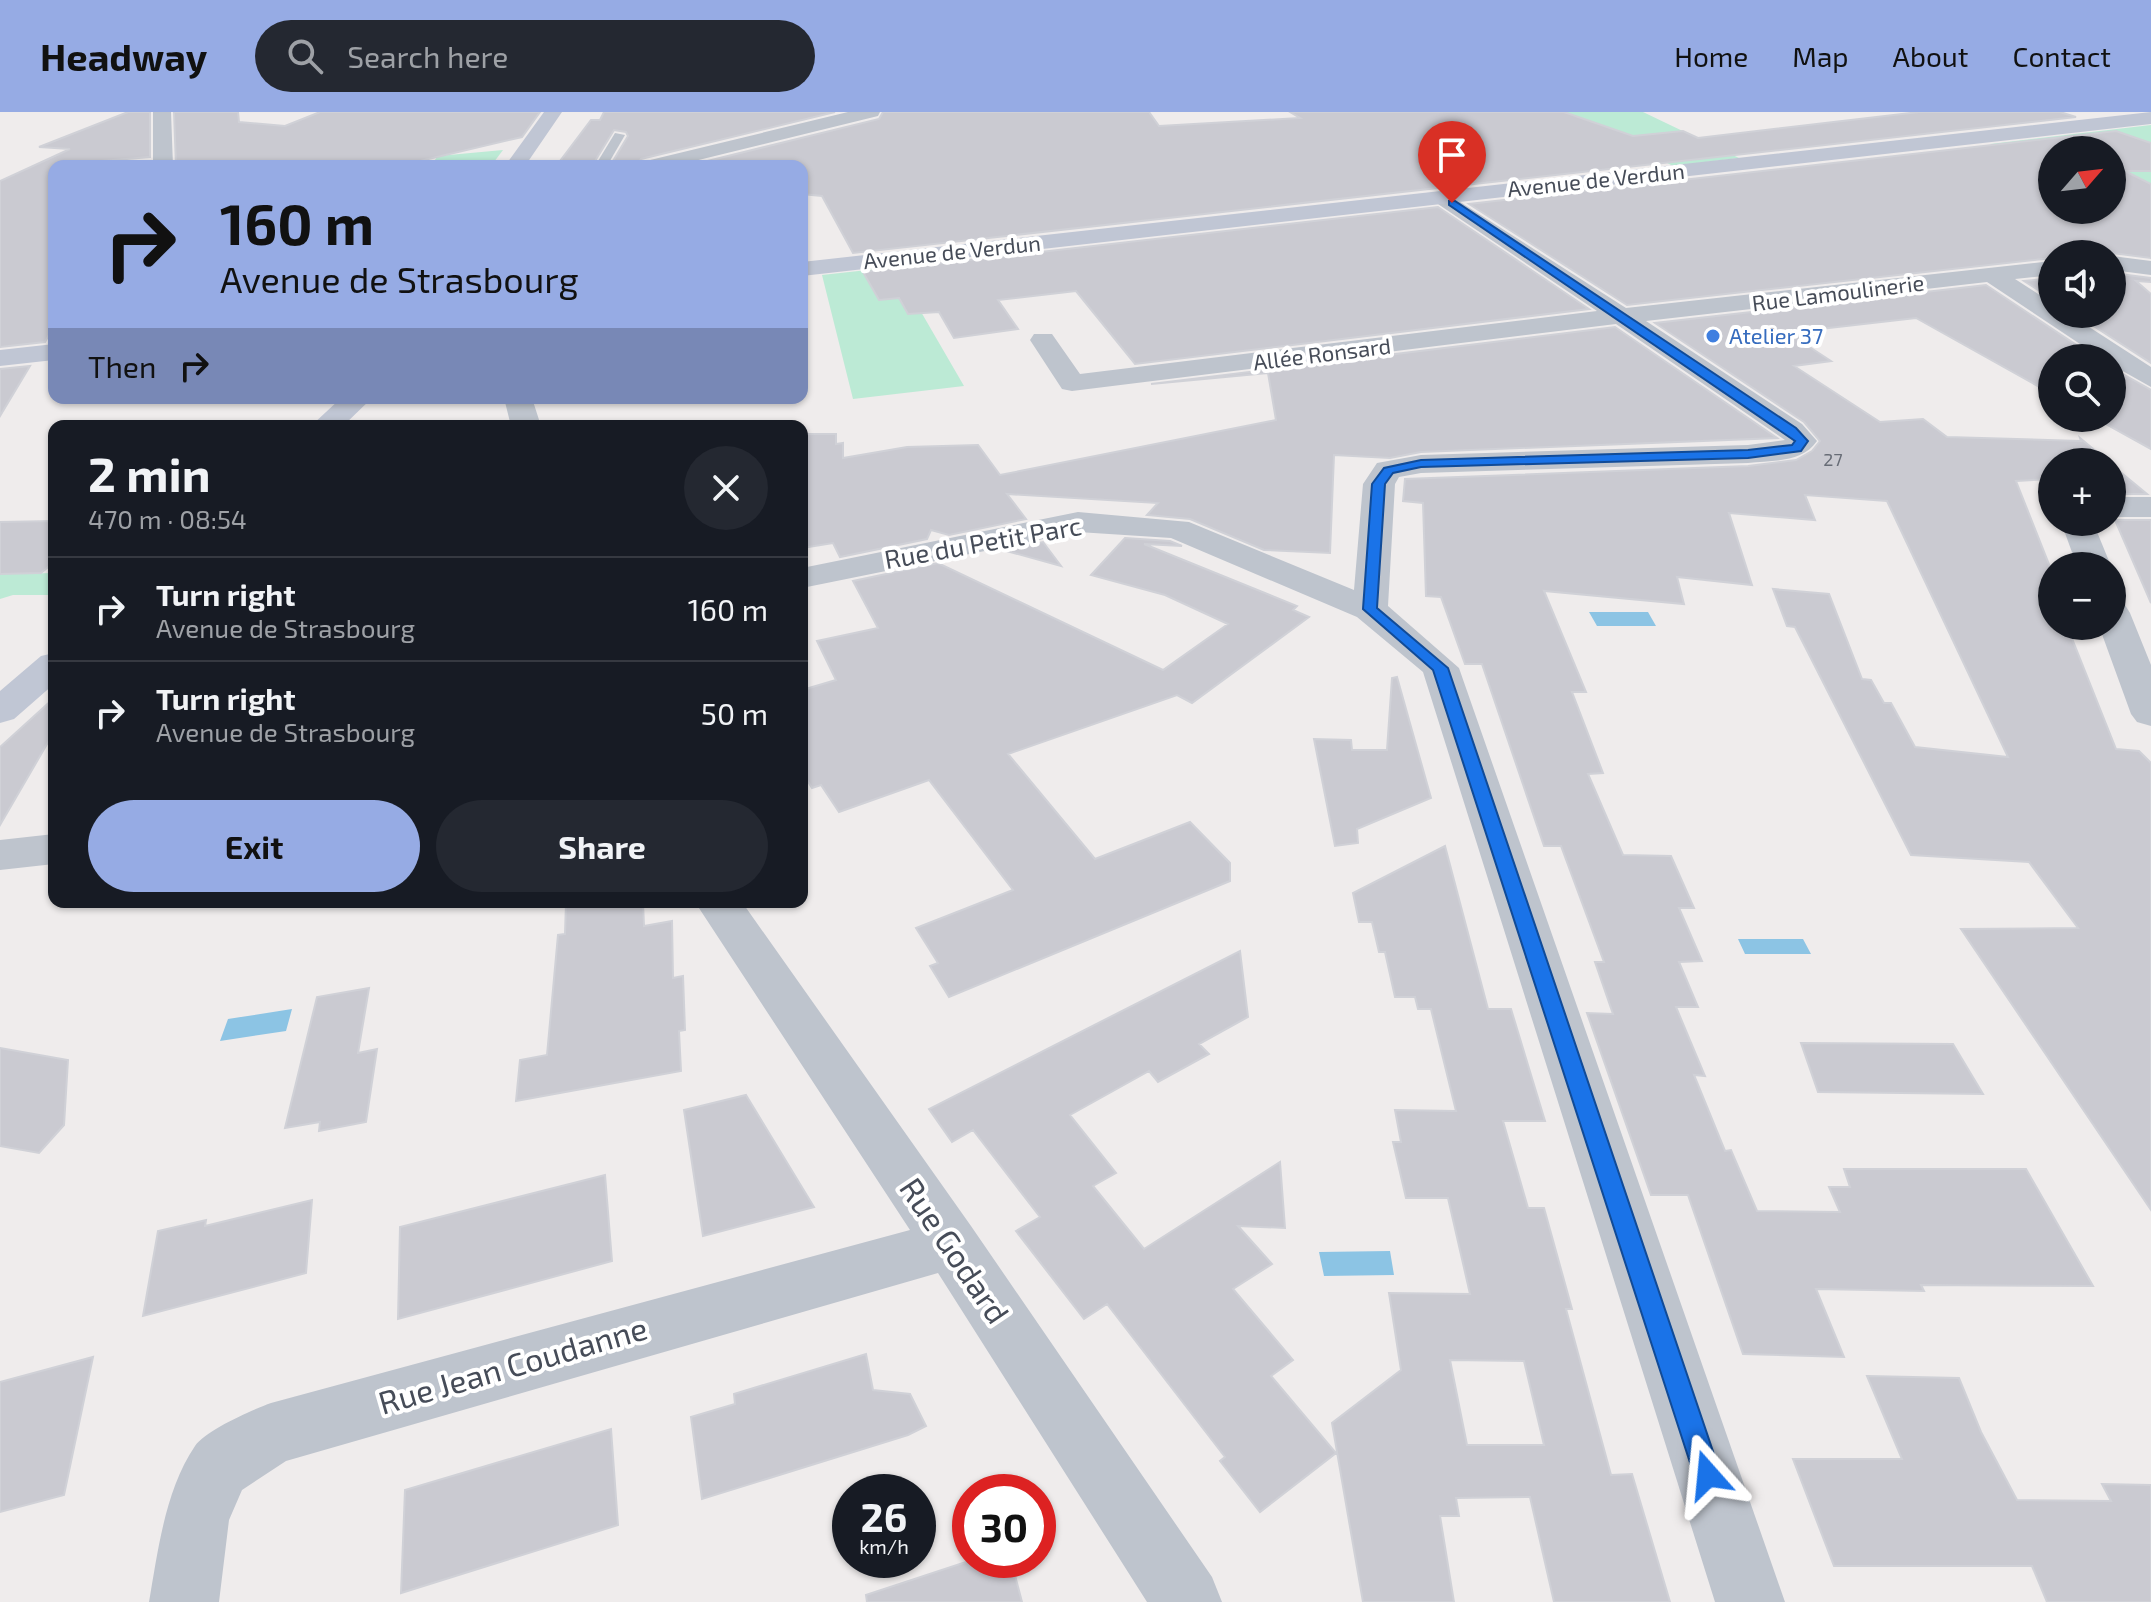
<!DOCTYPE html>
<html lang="en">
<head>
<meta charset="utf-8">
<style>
	body { margin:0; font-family:"Exo 2",sans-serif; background:#242831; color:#f1f3f6; height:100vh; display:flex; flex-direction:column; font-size:30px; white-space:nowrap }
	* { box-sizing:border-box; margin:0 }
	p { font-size:26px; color:#9ea1a6 }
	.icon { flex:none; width:44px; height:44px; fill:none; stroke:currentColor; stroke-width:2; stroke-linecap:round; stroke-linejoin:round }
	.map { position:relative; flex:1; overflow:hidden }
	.sheet { position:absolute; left:48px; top:308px; width:760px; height:488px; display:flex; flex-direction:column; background:#171b24; border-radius:16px; box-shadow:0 2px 6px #0004 }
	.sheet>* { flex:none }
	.hud { position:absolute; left:48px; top:48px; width:760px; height:244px; border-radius:16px; box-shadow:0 2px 6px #0004; background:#96abe4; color:#111; overflow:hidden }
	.needle { width:52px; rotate:62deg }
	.buttons { position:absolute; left:2038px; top:24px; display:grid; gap:16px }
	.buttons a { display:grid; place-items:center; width:88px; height:88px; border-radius:50%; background:#171b24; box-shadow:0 2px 6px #0004; font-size:40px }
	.speed { position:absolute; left:832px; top:1362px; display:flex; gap:16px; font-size:40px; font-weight:700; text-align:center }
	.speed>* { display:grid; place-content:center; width:104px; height:104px; border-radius:50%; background:#171b24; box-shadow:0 2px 6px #0004; line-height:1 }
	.speed small { font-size:20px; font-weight:400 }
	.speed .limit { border:12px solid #d22; background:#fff; color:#111 }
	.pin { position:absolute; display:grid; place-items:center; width:68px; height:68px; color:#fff; margin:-82px -34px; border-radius:50% 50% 50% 0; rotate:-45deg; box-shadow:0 0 8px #0007 }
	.pin .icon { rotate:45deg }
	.me { position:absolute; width:88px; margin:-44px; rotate:342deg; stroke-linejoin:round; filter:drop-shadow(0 0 6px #0008) }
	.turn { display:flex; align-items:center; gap:28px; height:168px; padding:0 40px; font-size:36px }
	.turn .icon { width:104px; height:104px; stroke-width:2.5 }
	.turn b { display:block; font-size:56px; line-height:68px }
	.then { display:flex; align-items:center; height:76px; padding:0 40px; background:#0003; gap:16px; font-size:30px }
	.round { display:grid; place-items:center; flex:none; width:84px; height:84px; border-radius:42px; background:#242831 }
	.headline { display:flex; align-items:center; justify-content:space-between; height:136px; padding:0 40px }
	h1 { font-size:48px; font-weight:700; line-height:60px }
	.button { display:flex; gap:16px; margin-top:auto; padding:16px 40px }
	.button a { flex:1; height:92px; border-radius:48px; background:#96abe4; color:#111; font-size:32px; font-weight:700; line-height:92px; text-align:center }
	.button a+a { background:#242831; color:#f1f3f6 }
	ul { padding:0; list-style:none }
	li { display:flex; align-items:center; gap:24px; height:104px; padding:0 40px; border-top:2px solid #363941 }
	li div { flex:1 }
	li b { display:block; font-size:30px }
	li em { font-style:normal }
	header { display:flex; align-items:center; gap:48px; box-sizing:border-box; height:112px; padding:0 40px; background:#96abe4; color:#111 }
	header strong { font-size:38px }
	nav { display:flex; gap:44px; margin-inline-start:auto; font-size:28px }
	.search { width:560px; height:72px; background:#242831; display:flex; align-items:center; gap:20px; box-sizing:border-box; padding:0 28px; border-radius:44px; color:#9ea1a6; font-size:30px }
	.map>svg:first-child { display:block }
</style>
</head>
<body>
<header>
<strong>Headway</strong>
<div class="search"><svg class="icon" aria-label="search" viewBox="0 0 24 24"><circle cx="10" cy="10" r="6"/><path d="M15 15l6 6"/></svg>Search here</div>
<nav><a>Home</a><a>Map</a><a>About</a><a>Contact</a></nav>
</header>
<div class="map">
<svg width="2151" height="1490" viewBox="0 0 2151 1490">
	<rect width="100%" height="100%" fill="#efecec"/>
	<!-- green -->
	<path fill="#bcead5" d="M1544,0h99l96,46 -66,8 -86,-44z
		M2151,13v67l-32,1 -7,-43h-60v17l-62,-23z
		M503,38l-12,16h-61l8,-10z
		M895,155l69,119 -111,13 -31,-124z
		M54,461v22h-41l-13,4v-25z"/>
	<!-- water -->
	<path fill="#8cc4e4" d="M1589,500h59l8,14h-59z
		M1738,827h65l8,15h-66z
		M292,897l-6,22 -66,10 8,-22z
		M1390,1139l4,24 -70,1 -5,-24z"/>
	<!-- building -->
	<path fill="#cacad1" stroke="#d0d1d7" stroke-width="2" fill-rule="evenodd" d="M128,0h22v45l-96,8v161l-9,16 -45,5v-166l70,-32 -31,-2z
		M174,0h64l1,10 46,4 35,-14h220l-18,25 -123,29h-223z
		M604,0h231l-194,47 -5,7h-26l18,-30 -2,-4 -12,-2 -22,36 -35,-1 34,-45h9z
		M883,0h266l10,14 141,-8 -10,-6h274l69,24 50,-5 15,7 221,-26h141l16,5 -1223,136 -31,-57 -20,-2v-28h-115l192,-47z
		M2116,19l35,12v28h-26l26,13v74l-39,-5 -60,1v4l-425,47 -158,-101zM2052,38h60v60h-60z
		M1438,95l151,102 -454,55 -59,-73 -78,9 20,29 -64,9 -15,-26 -31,2 -9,-16 -20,2 -16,-28z
		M2112,161l39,5v4l-15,-1 15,13v69l-76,-49h37z
		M2052,166v21l-28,-18z
		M1986,173l110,73h-44v36l-136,-76 -122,14 19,12h-8l26,17 -37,5 86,56 43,-3 24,18 134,4 -1,-3 29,24h-57v17l-36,2 36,91v54h15l49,123 23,2 12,12v447l-190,-281 117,-1 -49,-66 -118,-7 -116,-228 -8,-1 -14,-37 56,5 33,85 9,1 13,23h7l24,44 93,10 -121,-256 -82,-6 10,25 -86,-7 23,72 -75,-8 7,27 -140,-13 42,101h-14l31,81 -15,1 35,81 48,1 23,52h-15l23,53 -23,1 19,45h-22l29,69 -11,-1 31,76 6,-1 26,61 83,1 -11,-25h21l-6,-18h182l67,117 -172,-1 3,6 -108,-2 28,68 -101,-3 -55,-159h-37l-64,-182 26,1 -18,-52h9l-43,-116h-17l-62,-182h-17l-24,-67 -15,-1 -3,-93 -20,-2 2,-22 343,-13 48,-6 16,-9 8,-10 -16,-19 -149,-99z
		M1615,215l162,111 -356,14 -31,6 -56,-3 -4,98 -66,-3 -74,-31 -43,-4 11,-12 -151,-9 19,25 -77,16 -18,-5 -4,9 -87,18 -7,-14 -31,5v-114h34v10l7,-1v15l64,-11 71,-2 22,30 276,-55 -8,-47 -117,11z
		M30,254l-30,50v-47z
		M2112,256l39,22v59l-56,-31h17z
		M2112,353l12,10 23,19h-35z
		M2115,408h36v83z
		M54,409v41l-13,11 -41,1v-52z
		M1125,426l45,3 12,5 -38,-2 153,62 -4,4 16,7 -117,86 -15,-8 -169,59 87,105 95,-37 40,41v18l-281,116 -19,-31 8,-3 -22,-35 97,-38 -84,-110 -90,32 -18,-27 -9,3 -10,-16v-82l34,-10 -19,-39 61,-13 -25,-47 85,-18 225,107 65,-46 -63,-29 -74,-20z
		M1043,430l18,24 -58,-16z
		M1397,565l34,121 -74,31 1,14 -23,3 -21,-107 37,1 1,10h35l5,-72z
		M54,586v34l-54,93v-78z
		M1445,734l43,163h23l34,112h-42l25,87h16l28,101h-6l45,166 21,-1 38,128h-116l-24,-105 -74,1 3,18h-19l14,86h-91l-31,-179 69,-53 -12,-77 81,1 -22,-96h-42l-13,-56h8l-6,-32 61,1 -25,-102h-13l-3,-12h-20l-10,-45h-6l-7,-30h-13l-6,-29zM1450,1248l74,1 20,84h-77z
		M566,790h77l1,24 28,-5 1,57 10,-2 2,54 -6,1 2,40 -165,30 4,-41 27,-5 11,-120 7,-1z
		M1240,839l8,66 -49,27 10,10 -51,28 -9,-11 -79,44 46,58 -23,13 51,63 136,-87 5,66 -47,-2 34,38 -39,25 60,71 -22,16 65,77 -76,59 -40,-51 5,-4 -118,-153 -23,15 -68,-88 24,-14 -67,-87 -21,12 -23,-33z
		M369,876l-11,65 19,-4 -11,73 -47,9 1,-9 -35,6 32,-131z
		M1801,931l152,1 30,50 -165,-2z
		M0,936l68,12 -4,65 -25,28 -39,-7z
		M746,983l68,112 -111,29 -19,-126z
		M605,1063l7,86 -214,58 2,-92z
		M312,1088l-6,73 -163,43 15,-85 48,-11 -1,6z
		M866,1242l7,36 37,4 16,32 -18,9 -206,64 -11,-82 44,-13 -1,-10z
		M93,1245l-29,138 -64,17v-130z
		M1867,1264l92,2 22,54 36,68 94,1 -9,-17 49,1v117h-104l-15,-36h-198l-41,-107h109z
		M611,1317l7,96 -217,68 4,-103z
		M972,1448h39l11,42h-155l-1,-7z"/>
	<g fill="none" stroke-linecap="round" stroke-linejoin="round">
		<!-- lane -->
		<path fill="#bec4cd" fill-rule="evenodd" d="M615,21l10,2 -18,31h-12z"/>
		<!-- street -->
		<path fill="#bec4cd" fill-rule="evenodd" d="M153,0h18l2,54h-20z
			M848,0h32l-2,4 -204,50h-35l3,-4z
			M1443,79l183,117 426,-47v14l-37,4 37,24v11h17l82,53v20l-39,-22v-7h-11l-114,-76 -341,39 156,103 15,17c-15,22 -44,19 -69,22l-327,10 -22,4 -4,7 -7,122 71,62 326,934h-70l-292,-930 -66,-55 -186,-79 -93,-6 -276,56v-20l276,-56 111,10 165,68 9,-106 14,-21 44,-8 327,-10 37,-5 -169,-116 -544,67 -10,-2 -32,-49 4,-6h18l28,40 517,-63 -162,-109 -3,-5z
			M2112,144l39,5v14l-39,-5z
			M504,286h28l9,28h-30z
			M2112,385h39v20h-39z
			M2061,410h32l18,44h-34z
			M2112,490l13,3 5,8 21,52v61l-14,-4 -6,-8 -32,-88h13z
			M54,722v30l-54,6v-30z
			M695,790h47l229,324 241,351 10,25h-75l-209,-329 -652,188 -44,29 -13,30 -10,82h-70c9,-51 16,-112 46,-156 11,-16 57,-36 76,-43l639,-173z"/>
		<!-- secondary -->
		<path fill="#c0c6d4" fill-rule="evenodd" d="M544,0h18l-37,54h-20z
			M2151,0v12l-1349,152v-14z
			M54,232v16l-54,6v-16z
			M341,286h31l-29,28h-32z
			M54,541v31l-40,35 -14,4v-32l41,-35z"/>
	</g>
	<!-- route -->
	<path fill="#1a73e8" stroke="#114b97" stroke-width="2" d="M1449,89h6l341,227 12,13 -7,10 -53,7 -327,9 -28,6 -8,11 -8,124 71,60 273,807 -4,9 -9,4 -10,-4 -4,-9 -261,-805 -70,-61 9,-125 12,-16 37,-8 327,-10 44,-5 3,-4 -346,-236z"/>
	<!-- markers -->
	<circle fill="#3f7fe0" stroke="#fff" stroke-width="3" cx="1713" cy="224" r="8"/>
	<g text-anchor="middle" stroke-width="8" stroke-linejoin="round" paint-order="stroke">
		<!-- far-number labels -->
		<g font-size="18" fill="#676c76">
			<text x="1833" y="354">27</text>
		</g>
		<!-- far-street labels -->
		<g font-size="22" fill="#464c58" stroke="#fff">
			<text transform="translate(1596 68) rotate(-6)" y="8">Avenue de Verdun</text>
			<text transform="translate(952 140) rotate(-6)" y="8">Avenue de Verdun</text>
			<text transform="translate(1838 181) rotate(-7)" y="8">Rue Lamoulinerie</text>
			<text transform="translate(1322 242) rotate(-7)" y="8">Allée Ronsard</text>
		</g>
		<!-- far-shop labels -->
		<g font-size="22" fill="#366cbe" stroke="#fff" text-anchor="start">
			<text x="1729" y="232">Atelier 37</text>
		</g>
		<!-- street labels -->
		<g font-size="26" fill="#464c58" stroke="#fff">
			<text transform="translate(983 431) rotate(-10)" y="9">Rue du Petit Parc</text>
		</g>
		<!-- near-street labels -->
		<g font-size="32" fill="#464c58" stroke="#fff">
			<text transform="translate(954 1139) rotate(56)" y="11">Rue Godard</text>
			<text transform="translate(513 1254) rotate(-16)" y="11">Rue Jean Coudanne</text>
		</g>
	</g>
</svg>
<div class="buttons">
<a><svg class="needle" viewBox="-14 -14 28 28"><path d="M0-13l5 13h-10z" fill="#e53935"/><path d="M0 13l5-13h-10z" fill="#9ea1a6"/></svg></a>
<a><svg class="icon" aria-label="sound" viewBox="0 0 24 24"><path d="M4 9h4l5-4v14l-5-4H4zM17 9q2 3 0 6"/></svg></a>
<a><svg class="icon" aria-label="search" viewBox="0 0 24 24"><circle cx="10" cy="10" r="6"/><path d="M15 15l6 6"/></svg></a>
<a>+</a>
<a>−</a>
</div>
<div class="speed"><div>26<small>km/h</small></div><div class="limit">30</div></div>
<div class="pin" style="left:1452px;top:91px;background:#d93025"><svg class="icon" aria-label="arrive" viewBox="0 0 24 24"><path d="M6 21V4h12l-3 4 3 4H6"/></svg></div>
<svg class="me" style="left:1708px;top:1363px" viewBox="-20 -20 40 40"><path d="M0-17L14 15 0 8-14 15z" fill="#1a73e8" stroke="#fff" stroke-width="4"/></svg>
<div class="hud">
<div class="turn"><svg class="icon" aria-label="right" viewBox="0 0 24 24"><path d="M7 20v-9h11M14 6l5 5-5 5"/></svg><div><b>160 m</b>Avenue de Strasbourg</div></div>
<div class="then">Then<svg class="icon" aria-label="right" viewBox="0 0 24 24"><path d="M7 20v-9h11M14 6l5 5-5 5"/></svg></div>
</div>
<section class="sheet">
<div class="headline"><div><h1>2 min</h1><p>470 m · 08:54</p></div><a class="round"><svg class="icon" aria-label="close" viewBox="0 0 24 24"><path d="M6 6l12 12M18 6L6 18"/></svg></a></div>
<ul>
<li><svg class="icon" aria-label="right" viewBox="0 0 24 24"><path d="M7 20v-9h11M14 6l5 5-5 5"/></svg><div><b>Turn right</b><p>Avenue de Strasbourg</p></div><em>160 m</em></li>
<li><svg class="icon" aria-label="right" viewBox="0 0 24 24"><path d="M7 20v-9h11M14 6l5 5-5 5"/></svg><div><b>Turn right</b><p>Avenue de Strasbourg</p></div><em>50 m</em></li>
</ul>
<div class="button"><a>Exit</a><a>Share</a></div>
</section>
</div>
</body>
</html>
